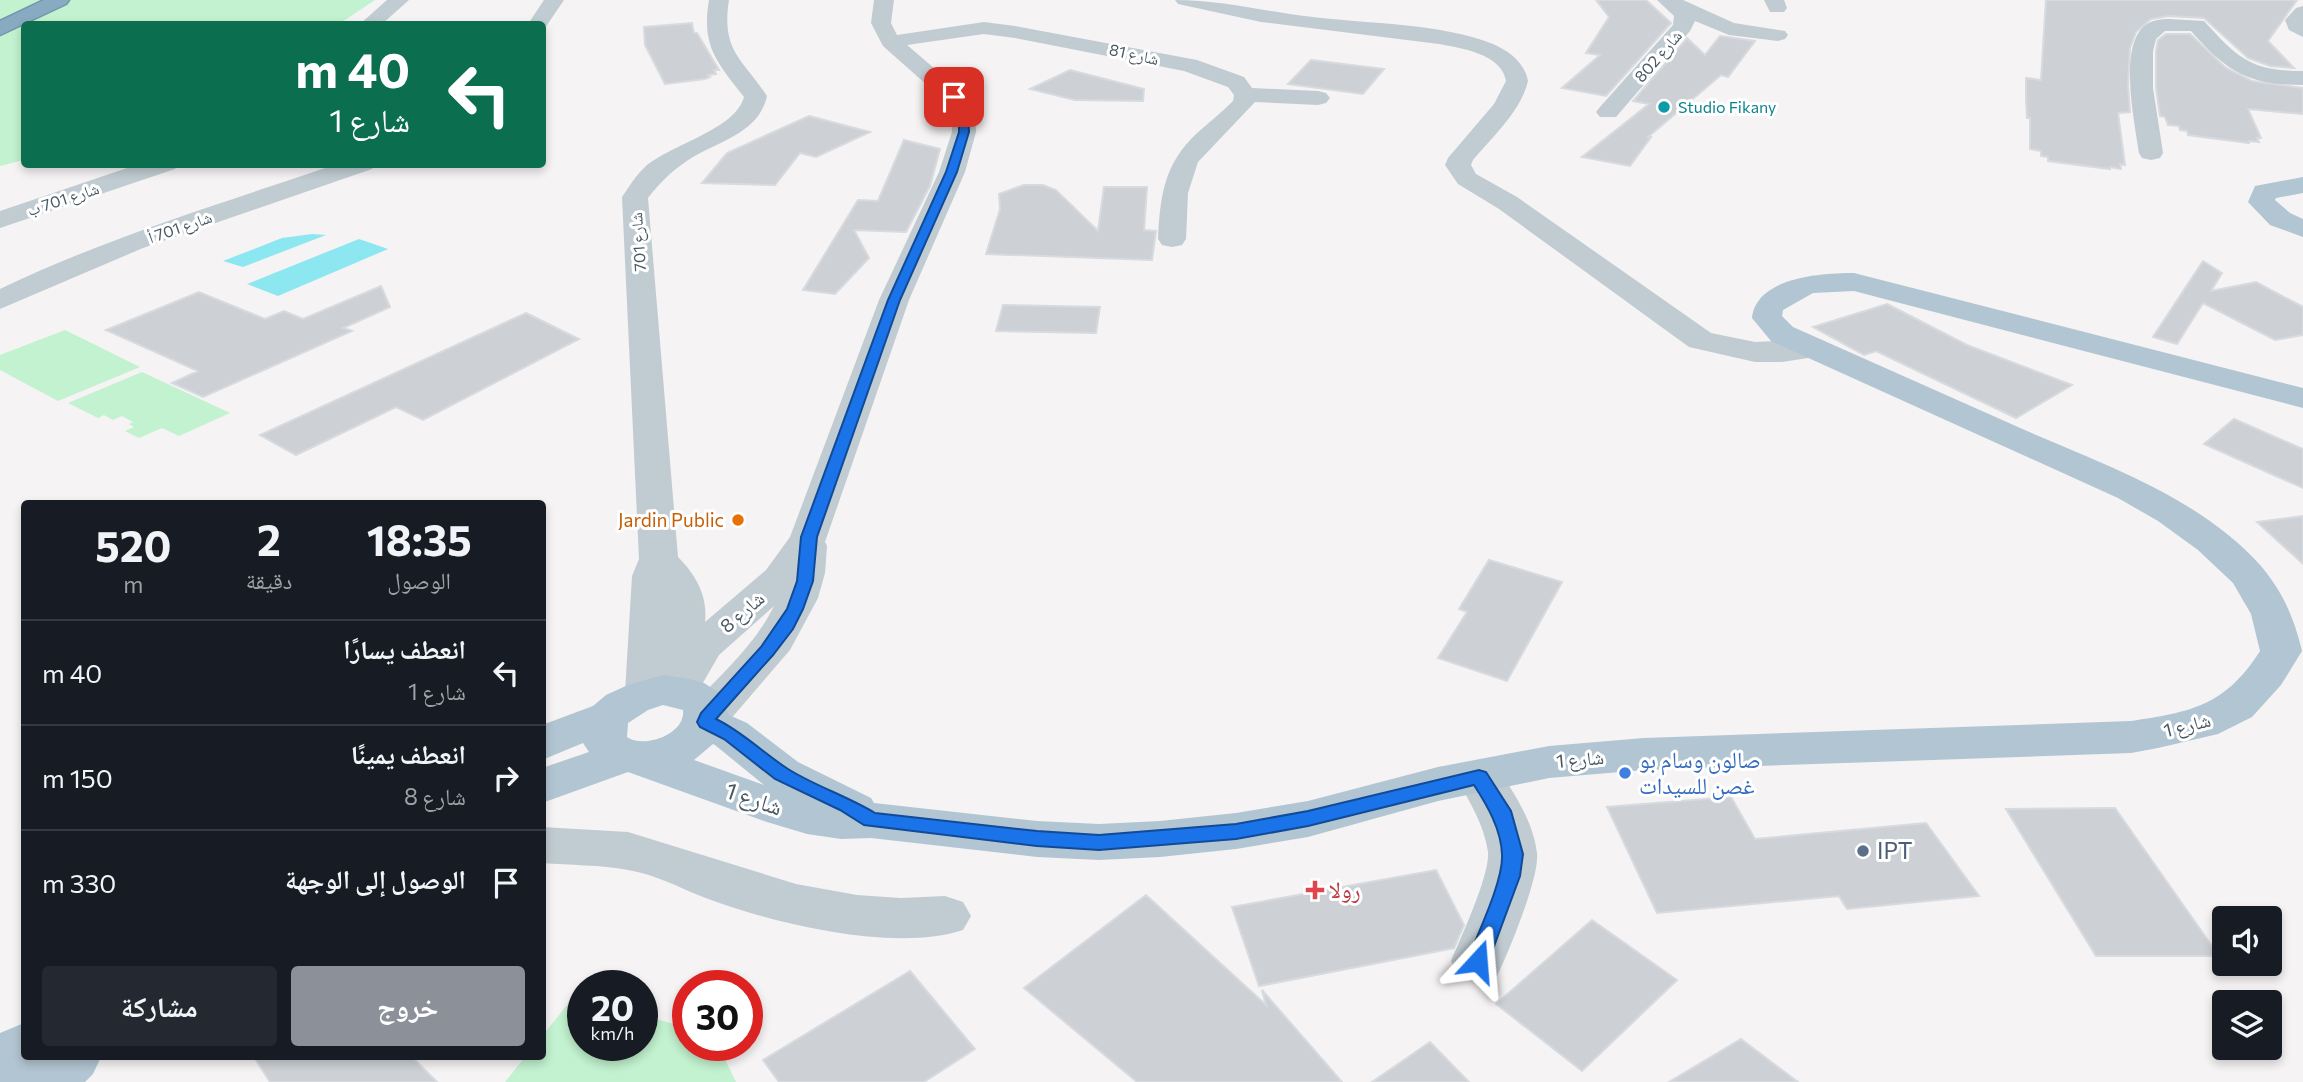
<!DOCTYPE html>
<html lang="ar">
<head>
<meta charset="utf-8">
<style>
	body { margin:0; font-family:Commissioner,"Noto Naskh Arabic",sans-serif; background:#242831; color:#f1f3f6; direction:rtl; height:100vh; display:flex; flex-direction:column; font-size:26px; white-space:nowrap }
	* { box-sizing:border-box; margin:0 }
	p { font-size:23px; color:#9ea1a6 }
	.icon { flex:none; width:38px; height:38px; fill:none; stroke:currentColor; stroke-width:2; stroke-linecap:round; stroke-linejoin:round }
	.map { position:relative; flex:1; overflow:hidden; direction:ltr }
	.panel { position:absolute; left:21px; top:500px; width:525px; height:560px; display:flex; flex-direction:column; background:#171b24; border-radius:7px; box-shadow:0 4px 10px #0003; direction:rtl }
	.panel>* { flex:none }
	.banner { position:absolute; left:21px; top:21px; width:525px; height:147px; border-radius:7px; box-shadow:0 4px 10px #0003; direction:rtl; background:#0b6e4f; color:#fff; overflow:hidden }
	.buttons { position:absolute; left:2212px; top:906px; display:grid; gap:14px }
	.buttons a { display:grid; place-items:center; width:70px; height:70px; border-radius:7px; background:#171b24; box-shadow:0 4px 10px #0003; font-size:35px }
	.speed { position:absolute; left:567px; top:970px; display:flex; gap:14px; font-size:35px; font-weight:700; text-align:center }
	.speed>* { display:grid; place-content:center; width:91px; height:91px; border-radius:50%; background:#171b24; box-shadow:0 4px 10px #0003; line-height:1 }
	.speed small { font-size:18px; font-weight:400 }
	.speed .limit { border:10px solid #d22; background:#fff; color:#111 }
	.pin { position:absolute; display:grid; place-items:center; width:60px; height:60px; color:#fff; margin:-30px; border-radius:14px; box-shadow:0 4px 10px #0006 }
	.me { position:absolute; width:77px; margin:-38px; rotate:19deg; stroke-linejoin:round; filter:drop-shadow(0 0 5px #0008) }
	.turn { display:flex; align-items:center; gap:24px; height:147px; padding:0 21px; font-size:32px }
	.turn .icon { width:91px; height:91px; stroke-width:2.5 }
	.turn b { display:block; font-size:49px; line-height:60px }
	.eta { display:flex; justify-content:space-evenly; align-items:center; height:119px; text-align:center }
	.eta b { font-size:42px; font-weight:700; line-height:49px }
	.cta { display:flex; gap:14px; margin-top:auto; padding:14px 21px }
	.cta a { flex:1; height:80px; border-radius:7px; background:#8c9099; color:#fff; font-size:28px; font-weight:700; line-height:80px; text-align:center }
	.cta a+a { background:#242831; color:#f1f3f6 }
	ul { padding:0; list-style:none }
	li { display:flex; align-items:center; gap:21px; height:105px; padding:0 21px; border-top:2px solid #363941 }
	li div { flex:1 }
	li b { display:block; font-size:26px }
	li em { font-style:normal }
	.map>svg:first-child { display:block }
</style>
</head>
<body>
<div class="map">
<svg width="2303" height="1082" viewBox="0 0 2303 1082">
	<rect width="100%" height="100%" fill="#f5f3f3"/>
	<!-- green -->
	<path fill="#c2f2cf" d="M0,0h375l-36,24h-315v136l-24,6z
		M65,330l75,37 -82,34 -58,-31v-15z
		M142,372l88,41 -51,23 -17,-8 -23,10 -14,-7 9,-4 -5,-3 4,-2 -11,-6 -9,4 -9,-5 -6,3 -30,-15z
		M575,995l8,2v48h59v-30l46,13v17h30l18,37h-231l20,-25h17l1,-22z"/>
	<!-- water -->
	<path fill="#8de7f1" d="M312,234l14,1 -83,32 -20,-6 59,-23z
		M359,239l29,10 -110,47 -31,-12z"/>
	<!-- building -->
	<path fill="#cdd1d5" stroke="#d7dade" stroke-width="2" d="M1596,0h50l25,23 -65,73 -44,-8 38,-33 -14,-2 23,-36z
		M2046,0h251l-29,41 26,27 -24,-2 -22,-8 -44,-40 -35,-2 -18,3 -15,13 -6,16 -2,37 2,27 -12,1 7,52 -5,-1 1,5 -11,-2v2l-62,-8v-4l-7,-1v-5l-11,-2v-31h-3l-1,-18v-22l15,2z
		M692,23l2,10h3l22,37h-5l2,4 -8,1 2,2 -5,2 -40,5 -20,-39 -1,-18z
		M2166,34h24l36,34 26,13 51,7v26l-55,-5 13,29h-4l2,4 -10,-1v2l-61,-8 -1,-4 -7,-1 -1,-4 -11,-1 -3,-8 -5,-1 -4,-28v-37l2,-11z
		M1720,36l35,5 -27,36 -7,-2 -73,62h3l-21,29 -48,-9 67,-53 -16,-3 54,-63 18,17z
		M1311,60l73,9 -21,25 -75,-10z
		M1070,70l74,19 -1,12 -68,-1 -45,-11z
		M809,116l61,16 -54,25 -16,-4 -25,32 -73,-2 25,-30z
		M904,140l36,9 -10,37 -24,46 -52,-2 15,28 -34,36 -32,-4 55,-90 20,1z
		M1024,185h19l13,5 42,41 6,-44h43l-3,43 12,1 -4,29 -166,-6 14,-45 -1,-15z
		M2203,261l19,12 -11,18 45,-9 47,25v28l-28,5 -72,-37 -26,41 -24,-7z
		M381,286l9,21 -47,21 9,3 -149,66 -31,-14 26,-12 -92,-41 93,-38 66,27 19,-8 19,8z
		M1887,304l80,41 105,40 -56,33 -140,-67 -12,4 -51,-28z
		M1003,305l97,2 -4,26 -100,-2z
		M526,313l53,26 -156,81 -27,-13 -100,48 -36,-20z
		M2234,419l69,30v39l-99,-44z
		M2303,516v48l-46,-42z
		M1489,560l73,22 -55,99 -69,-23 29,-46 -8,-3z
		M1731,797l24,42 171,-16 53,73 -132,13 -8,-13 -182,17 -50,-106z
		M2115,808l104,148h-123l-90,-147z
		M1436,870l28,55 -10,23 -195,38 -27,-79z
		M1146,895l120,110 -4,-15 80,92h-205l-113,-94z
		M1592,920l85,60 -95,91 -86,-67z
		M910,971l65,78 -51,33h-145l-16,-22z
		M1741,1039l57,43h-129z
		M1430,1042l39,40h-97z
		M254,1057h158l25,25h-167z"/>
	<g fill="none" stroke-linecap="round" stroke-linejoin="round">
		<defs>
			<path id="highway" d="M44,0h25l-3,4 -66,31v-14z"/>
		</defs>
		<!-- highway casing -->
		<use href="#highway" stroke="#7496ae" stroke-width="3"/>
		<!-- minor -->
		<path fill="#c1ccd2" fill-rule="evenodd" d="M387,0h22l-27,24h-22z
			M544,0h20l-19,28 -3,1v-5h-14z
			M709,0h20c-8,51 13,58 38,96 -8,36 -45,44 -74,61 -18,11 -32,24 -45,41l30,359c18,18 30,39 27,65l61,-52 24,-33 89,-237 60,-128 13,-40 -1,-20 -6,-11 -62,-55 -12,-23 3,-23h20l-3,23 6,12 87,-13 31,4 182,34 47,17 8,11 66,3 8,2 4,5 -4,5 -8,2 -63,-3 -57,60 -10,31 -2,46 -4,6 -10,2 -10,-2 -4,-6c2,-42 6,-75 38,-105 12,-11 25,-21 37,-33l1,-6 -6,-8 -44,-16 -169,-33 -31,-4 -77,11 55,47 13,20 1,20 -11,40 -56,128 -84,242 2,4 -2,27 -7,25 -28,52 -67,78 -16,4 -16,-4 -6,-11 6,-11c30,-31 64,-61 83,-100l-55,49 -26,45 -15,5 -14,-4 -17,6 -15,-5 -7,-10 7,-116 7,-17 -17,-362c7,-10 14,-22 23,-30 26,-23 90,-37 99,-70 -27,-35 -43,-51 -35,-97z
			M1175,0c47,0 92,12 138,17 56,7 127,6 180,27 16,7 32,19 35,37 -7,30 -36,56 -55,79l-2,5 5,9 41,23 194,136 44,9 55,-3 11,3 5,7 -5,7 -39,6h-27l-66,-15 -190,-138 -41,-25 -13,-19 3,-7 46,-54 12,-23c-4,-27 -45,-33 -67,-37l-178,-22 -83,-18z
			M1657,0h26l51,23 51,8 3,4 -3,4 -7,2 -49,-6 -34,-14 -5,10 -74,86h-16l-4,-5 4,-5 73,-82 1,-9z
			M1764,0h20l3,8 -3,4h-14z
			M2303,6v31l-14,-7 -4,-10 11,-12z
			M2169,19l35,2c34,37 46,50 99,50v14c-55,0 -76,-13 -112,-54h-26l-9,8 -3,12v37l10,65 -3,5 -9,2 -9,-2 -3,-5c-4,-30 -22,-110 8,-129 6,-4 15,-5 22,-5z
			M139,164h39l-3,5 -175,59v-17z
			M337,164h38l-3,5 -229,79 -143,61v-20c108,-52 223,-86 337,-125z
			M1479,760l17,5c17,27 37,55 41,88 3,23 -29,101 -40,123l-19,7 -19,-7 -8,-15c10,-24 39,-86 37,-109 -4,-28 -19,-51 -32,-75l6,-12z
			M542,827l86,5 168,52 61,11 44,3 44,-2 18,6 8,14 -8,14c-70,23 -192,-7 -260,-33 -25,-10 -49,-23 -75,-27 -28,-5 -58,-5 -86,-7z"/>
		<!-- major -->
		<path fill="#b2c5d2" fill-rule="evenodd" d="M2303,177v16l-27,5 -1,2 15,13 13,6v18l-33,-12 -22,-23 7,-16z
			M1854,273l449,115v20l-449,-117 -41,2 -30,17 -1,6 11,11c78,35 156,69 234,104 81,35 173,67 234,135 22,26 33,52 41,85l-21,34 -29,32 -34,17 -60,14 -27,5 -487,17 -95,8 -111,23 -130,36 -72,12 -76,8 -61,3 -62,-3 -166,-19 -30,1 -34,-5 -40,-12 -139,-50 -86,31v-35l47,-16 -6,-9 -41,17v-35l51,-19 13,-11 22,-10 35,-10 26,4 15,4 14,9 11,23 18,8 51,39 73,36 3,5 163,18 62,3 61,-3 76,-8 72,-12 130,-34 111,-21 95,-8 487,-17c60,-9 94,-15 129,-70l-9,-37 -18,-31 -35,-33 -40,-29 -40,-23 -347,-157 -19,-23c4,-41 70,-45 102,-45zM663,705l20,5c3,24 -39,39 -56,27l1,-14 20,-13zM713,744l2,1 49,40 -70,-25z
			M24,1023v34h77l-8,17 -8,8h-85v-49z"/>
		<!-- highway -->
		<use href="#highway" fill="#89abc2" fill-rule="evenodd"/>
	</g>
	<!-- route -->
	<path fill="#1a73e8" stroke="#114b97" stroke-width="2" d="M954,94l4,1 10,17 1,20 -12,40 -57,128 -83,237 -4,44 -10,28 -10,20 -20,26 -57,64c27,13 47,34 72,50 27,17 59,27 87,44l162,18 62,4 137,-11 72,-13 171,-41 7,2 25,39 12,43 -3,22 -34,92 -8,2 -8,-2 -3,-7c10,-26 37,-81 35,-107 -1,-25 -15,-49 -28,-69l-166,41 -72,13 -137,11 -62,-4 -173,-21 -24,-15 -65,-31 -51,-40 -24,-12 -3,-5 4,-9 60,-66 26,-38 10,-28 4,-44 87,-237 58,-128 13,-40v-20l-9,-15z"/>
	<!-- markers -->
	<circle fill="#0f9aa8" stroke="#fff" stroke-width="2.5" cx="1664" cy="107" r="7"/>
	<circle fill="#e8710a" stroke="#fff" stroke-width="2.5" cx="738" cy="520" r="7"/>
	<circle fill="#3f7fe0" stroke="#fff" stroke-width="2.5" cx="1625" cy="773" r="7"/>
	<circle fill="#5c6f8a" stroke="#fff" stroke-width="2.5" cx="1863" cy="851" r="7"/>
	<path fill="#e0444e" stroke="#fff" stroke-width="2.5" d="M1311.5 879.5h7v7h7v7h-7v7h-7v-7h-7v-7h7z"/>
	<g text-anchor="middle" stroke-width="6" stroke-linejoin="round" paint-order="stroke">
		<!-- far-street labels -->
		<g font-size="16" fill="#495962" stroke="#fff">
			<text transform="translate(1134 54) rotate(12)" y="6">شارع 81</text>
			<text transform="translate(1658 56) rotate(-49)" y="6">شارع 802</text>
			<text transform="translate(63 199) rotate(-18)" y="6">شارع 701 ب</text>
			<text transform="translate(180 227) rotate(-19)" y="6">شارع 701 أ</text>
			<text transform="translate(638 242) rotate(-94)" y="6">شارع 701</text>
		</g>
		<!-- far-culture labels -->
		<g font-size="16" fill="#0d838f" stroke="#fff" text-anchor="start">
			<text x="1678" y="113">Studio Fikany</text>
		</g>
		<!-- food labels -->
		<g font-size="19" fill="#c56008" stroke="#fff" text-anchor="end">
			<text x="724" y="527">Jardin Public</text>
		</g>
		<!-- street labels -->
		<g font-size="19" fill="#495962" stroke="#fff">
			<text transform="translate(742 612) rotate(-41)" y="7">شارع 8</text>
			<text transform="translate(2187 725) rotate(-14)" y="7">شارع 1</text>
			<text transform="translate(1580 759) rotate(-5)" y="7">شارع 1</text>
		</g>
		<!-- near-shop labels -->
		<g font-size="23" fill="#366cbe" stroke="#fff" text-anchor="start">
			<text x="1639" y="768">صالون وسام بو<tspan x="1639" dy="26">غصن للسيدات</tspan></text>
		</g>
		<!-- near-street labels -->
		<g font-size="23" fill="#495962" stroke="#fff">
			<text transform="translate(754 799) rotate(19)" y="8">شارع 1</text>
		</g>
		<!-- near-service labels -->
		<g font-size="23" fill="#4e5e75" stroke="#fff" text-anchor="start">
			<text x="1877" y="859">IPT</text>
		</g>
		<!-- near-health labels -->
		<g font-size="23" fill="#be3a42" stroke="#fff" text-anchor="start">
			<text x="1329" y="898">رولا</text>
		</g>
	</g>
</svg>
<div class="buttons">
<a><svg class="icon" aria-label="sound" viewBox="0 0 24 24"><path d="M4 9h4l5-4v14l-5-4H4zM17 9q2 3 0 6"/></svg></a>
<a><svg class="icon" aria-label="layers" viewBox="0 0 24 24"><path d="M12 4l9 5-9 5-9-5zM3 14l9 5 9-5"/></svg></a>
</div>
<div class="speed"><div>20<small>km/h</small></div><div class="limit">30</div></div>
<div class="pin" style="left:954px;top:97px;background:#d93025"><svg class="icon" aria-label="arrive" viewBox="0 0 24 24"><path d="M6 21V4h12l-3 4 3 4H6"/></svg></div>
<svg class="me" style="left:1478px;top:961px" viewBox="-20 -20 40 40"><path d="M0-17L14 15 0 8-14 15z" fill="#1a73e8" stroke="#fff" stroke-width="4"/></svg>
<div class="banner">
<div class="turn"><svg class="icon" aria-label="left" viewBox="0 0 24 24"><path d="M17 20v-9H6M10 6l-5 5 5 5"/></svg><div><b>40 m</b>شارع 1</div></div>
</div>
<section class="panel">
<div class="eta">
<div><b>18:35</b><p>الوصول</p></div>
<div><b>2</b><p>دقيقة</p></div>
<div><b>520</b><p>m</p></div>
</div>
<ul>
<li><svg class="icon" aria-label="left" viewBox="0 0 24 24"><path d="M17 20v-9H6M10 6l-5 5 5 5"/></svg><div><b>انعطف يسارًا</b><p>شارع 1</p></div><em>40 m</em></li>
<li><svg class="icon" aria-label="right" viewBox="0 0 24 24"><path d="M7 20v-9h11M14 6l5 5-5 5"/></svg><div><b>انعطف يمينًا</b><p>شارع 8</p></div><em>150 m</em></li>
<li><svg class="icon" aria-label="arrive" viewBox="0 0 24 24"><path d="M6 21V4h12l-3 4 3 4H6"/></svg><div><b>الوصول إلى الوجهة</b></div><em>330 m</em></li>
</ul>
<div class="cta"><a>خروج</a><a>مشاركة</a></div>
</section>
</div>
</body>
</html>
